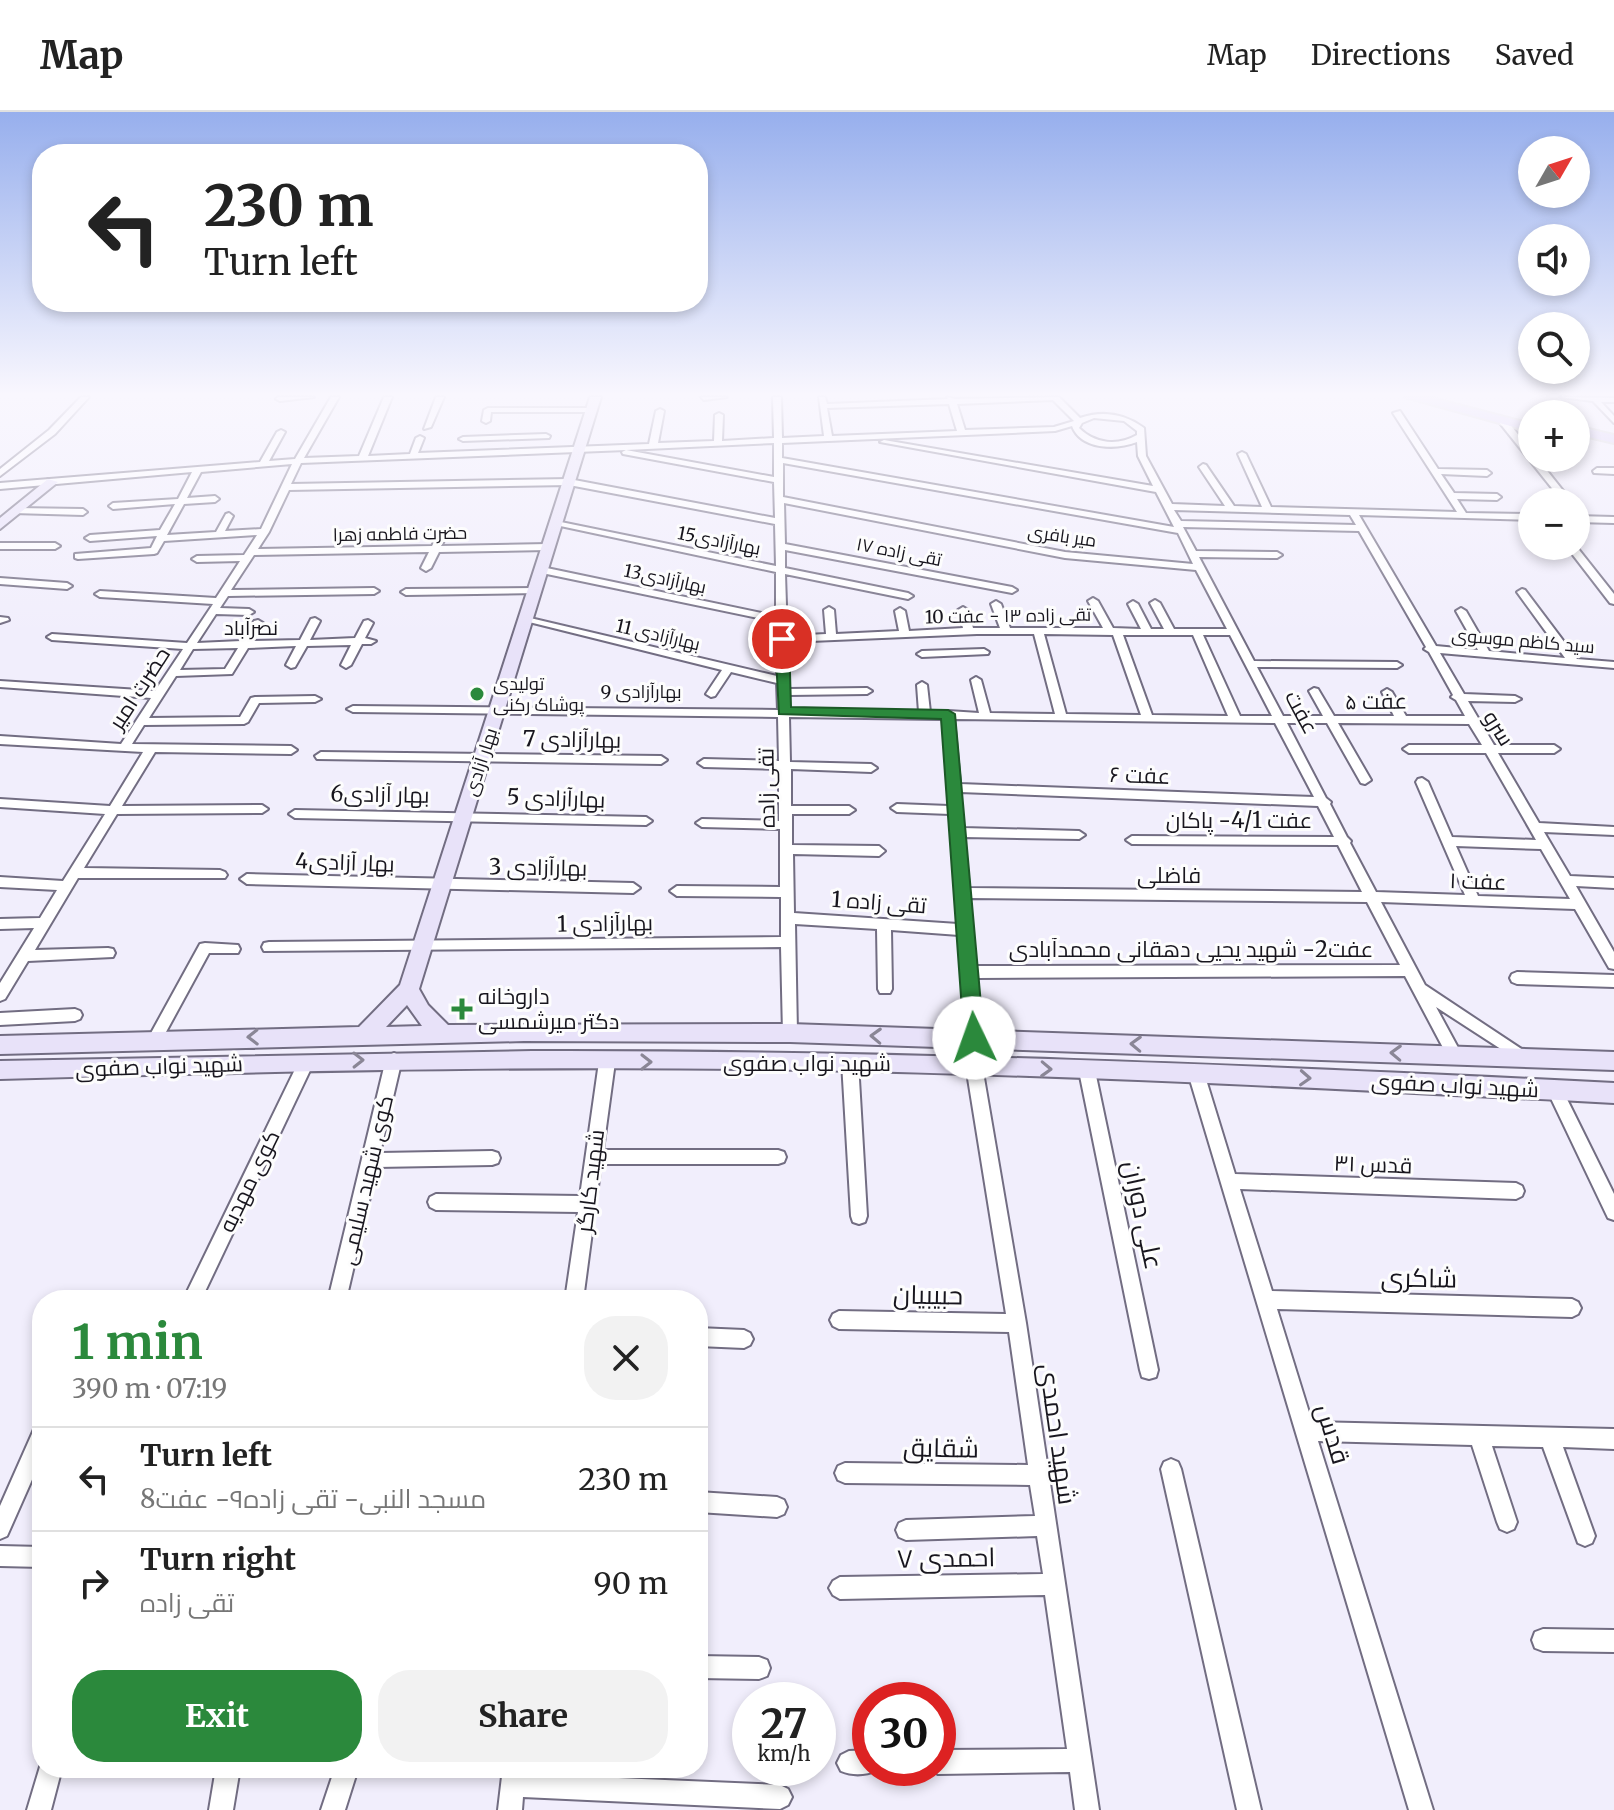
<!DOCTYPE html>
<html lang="en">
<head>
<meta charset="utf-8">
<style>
	body { margin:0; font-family:Merriweather,Cairo,serif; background:#f2f2f2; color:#222; height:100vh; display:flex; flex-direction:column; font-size:30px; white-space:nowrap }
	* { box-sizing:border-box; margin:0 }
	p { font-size:26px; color:#767676 }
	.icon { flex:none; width:44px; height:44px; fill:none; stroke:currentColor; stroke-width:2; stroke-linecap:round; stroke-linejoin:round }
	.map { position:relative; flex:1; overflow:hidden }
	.side { position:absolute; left:32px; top:1178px; width:676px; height:488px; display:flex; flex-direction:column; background:#fff; border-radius:32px; box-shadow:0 4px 12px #0003 }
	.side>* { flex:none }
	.guide { position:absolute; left:32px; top:32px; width:676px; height:168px; border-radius:32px; box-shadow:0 4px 12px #0003; background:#fff; color:#222; overflow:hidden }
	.needle { width:52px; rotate:51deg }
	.buttons { position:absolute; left:1518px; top:24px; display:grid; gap:16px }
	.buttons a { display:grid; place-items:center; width:72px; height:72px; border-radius:50%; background:#fff; box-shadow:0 4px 12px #0003; font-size:40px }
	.speed { position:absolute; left:732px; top:1570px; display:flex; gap:16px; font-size:40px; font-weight:700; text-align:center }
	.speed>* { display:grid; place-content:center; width:104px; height:104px; border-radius:50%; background:#fff; box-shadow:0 4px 12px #0003; line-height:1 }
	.speed small { font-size:20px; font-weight:400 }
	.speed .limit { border:12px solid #d22; background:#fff; color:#111 }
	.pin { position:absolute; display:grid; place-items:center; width:68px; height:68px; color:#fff; margin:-34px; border:4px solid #fff; border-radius:50%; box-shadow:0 2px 8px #0007 }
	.me { position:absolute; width:88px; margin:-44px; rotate:357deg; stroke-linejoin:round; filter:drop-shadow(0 0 6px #0008) }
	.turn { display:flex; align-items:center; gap:28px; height:168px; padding:0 40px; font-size:36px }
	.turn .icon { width:104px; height:104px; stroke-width:2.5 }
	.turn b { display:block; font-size:56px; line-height:68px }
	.round { display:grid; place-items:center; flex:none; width:84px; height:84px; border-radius:32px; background:#f2f2f2 }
	.head { display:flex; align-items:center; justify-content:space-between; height:136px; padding:0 40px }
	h1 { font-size:48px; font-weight:700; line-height:60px; color:#2b893c }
	.cta { display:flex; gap:16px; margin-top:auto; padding:16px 40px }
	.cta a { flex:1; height:92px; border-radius:32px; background:#2b893c; color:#fff; font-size:32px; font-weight:700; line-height:92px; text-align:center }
	.cta a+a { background:#f2f2f2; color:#222 }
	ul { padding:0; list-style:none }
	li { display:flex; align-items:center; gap:24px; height:104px; padding:0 40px; border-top:2px solid #e0e0e0 }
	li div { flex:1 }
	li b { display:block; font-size:30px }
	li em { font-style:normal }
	header { display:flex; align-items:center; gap:48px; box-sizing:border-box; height:112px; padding:0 40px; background:#fff; border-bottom:2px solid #e0e0e0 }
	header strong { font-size:38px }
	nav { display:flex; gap:44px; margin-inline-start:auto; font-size:28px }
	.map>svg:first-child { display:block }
</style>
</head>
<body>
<header>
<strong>Map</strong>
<nav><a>Map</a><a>Directions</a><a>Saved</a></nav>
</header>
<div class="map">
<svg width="1614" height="1698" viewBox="0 0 1614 1698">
	<rect width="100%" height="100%" fill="#f1eefc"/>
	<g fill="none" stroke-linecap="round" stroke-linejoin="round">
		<defs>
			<path id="street" d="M81,285h8l-34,37 -55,42v-7l49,-39z
				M278,285h36l-34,4 -4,-2z
				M331,285h8l-35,61 55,-2 25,-59h8l-24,59 42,-2 6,-16 4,-2 4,2 -6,15 231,-9 7,-33 4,-2 4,2 -6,32 56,-2 1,-26 4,-2 4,2 -1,26 52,-3 -1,-41h8l1,41 42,-2 -5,-39h6l2,7 121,-5 -1,-2 8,2 104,-2 21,21c23,-8 45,-4 64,10l2,28 26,48 53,2 -26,-39 4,-3 3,1 28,41 28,1 -24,-53 4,-2 4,2 25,53 186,5 -64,-99 7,-2 38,58 49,1 4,3 -4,3 -46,-2 13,19 43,1 4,3 -4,3 -40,-1 9,14 66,1v6l-173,-5 77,131 42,4 -22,-39 5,-3 5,3 23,40 76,7 -48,-66 5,-3 3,1 52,69 37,3v6l-174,-15 24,41 51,2 6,3 -6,3 -47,-1 26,44h60l6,4 -6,4h-56l41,70 75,4v8l-70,-3 26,44 44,2v10l-38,-2 38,66v17l-5,-1 -34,-59 -194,-7 44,83 104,69 3,4 -3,4 -5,2 -88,-57 26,48 -3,4 -5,2 -5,-2 -44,-83 -429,2 5,60 -2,4 -5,2 -5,-2 -2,-4 -8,-103 -68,-5 1,59 -2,4h-10l-2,-4 -1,-60 -82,-5 2,109 -2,4 -5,2 -5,-2 -2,-4 -2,-86 -517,4 -2,-4 2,-4 5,-1 512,-5v-40l-104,-1 -7,-5 7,-5 103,1v-58l-78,-2 -6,-4 6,-4 77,2v-52l-75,-2 -6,-4 6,-4 75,2 -1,-44 -425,-5 -6,-3 6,-3 425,4 -1,-27 -46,-11 -16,24 -4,1 -5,-3 16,-24 -201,-50 5,-3 251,59v-54l-235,-49 -5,-3 5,-3 234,49v-44l-225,-48 5,-3 220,45 -1,-42 -206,-39 -280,5 -20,42 -11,17 174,-3 8,-15 3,-1 5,3 -7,13 107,-2 5,3 -5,3 -109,2 -8,16 -5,3 -5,-3 8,-16 -175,3 -23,35 143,-2 5,3 -5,3 -146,2 -8,12 29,1 5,3 -5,3 -33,-1 -19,29 44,-2 13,-20 4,-1 5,3 -11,18 48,-1 11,-21 4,-1 5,3 -10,19 45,-2 9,-17 4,-1 5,3 -8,15 11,3 -5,3h-9l-11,21 -5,3 -5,-3 10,-20 -44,1 -12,21 -4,1 -5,-3 10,-19 -48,2 -16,26 -56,2 -27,42 91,-1 11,-19 4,-1 60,-1 6,3 -6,3 -56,1 -11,19 -4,2 -100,1 -12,19 159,2 6,4 -6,4 -136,-2 -33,54 140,-1 6,4 -6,4 -145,1 -33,54 136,2 5,2 2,3 -2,3h-147l-43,72 73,-2 5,1 2,4 -2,4 -85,4 -23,38 -5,2v-18l34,-55 -34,1v-10l40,-1 17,-28 -57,-3v-10l63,4 42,-67 -105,-7v-8l110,7 33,-54 -143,-8v-8l121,8 30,-46 -151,-11v-6l155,10 28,-42 -131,-9 -5,-3 5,-3 135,9 26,-39 -113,-7 -5,-3 5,-3 116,7 24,-37 -43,1 -5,-3 5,-3 47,-1 13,-20 -93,6 -7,12 -3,1 -76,5 -3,-1v-4l76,-6 6,-12 -67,5 -5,-3 5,-3 70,-5 15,-26 -62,5 -4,-3 4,-3 65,-4 14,-27 -192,17v-6l260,-21 17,-30 4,-2 4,2 -16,29 26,-2zM1053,288l21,21 -20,6 -89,3 -8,-26zM949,292l8,27 -125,5 -5,-28zM1094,306l30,3 13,10v4c-19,11 -42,9 -58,-7l3,-5zM1072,314c9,24 44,24 65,16l1,14 15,30 -269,-46 -4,2 276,50 18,35 -392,-69v-15l273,-12zM774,331v34l-148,-27zM626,338l-4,2 1,2 151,28 1,36 -206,-39 -278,5 10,-21zM783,351l395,70 15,31 -128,-12 -282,-55zM292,352l-31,65 -36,2 8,-15 -4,-3 -3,1 -10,18 -49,3 17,-31 31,-2 4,-3 -4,-3 -28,2 14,-26zM784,391l281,55 131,12 31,59h-53l-14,-26 -5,-3 -5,3 14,26h-13l-13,-25 -5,-3 -5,3 13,25 -28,-1 -15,-27 -5,-3 -5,3 15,27h-93l-9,-24 -5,-3 -5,3 9,24h-27l-5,-18 -5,-3 -5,3 5,18 -54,3 -4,-20 -5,-3 -5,3 4,20 -63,3 -2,-24 -5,-3 -5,3 2,24 -39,2 -2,-62 123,25 5,-3 -5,-3 -123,-25v-18l227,43 5,-3 -5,-3 -227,-43zM1174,398l176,5 6,10 -175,-4zM1183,415l176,4 67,116 -2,2 5,3 24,43 -2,2 5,3 9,16h-59l-14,-24 -5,-3 -5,3 12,24h-60l-16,-27 -4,-1 -5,3 14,25h-40l-26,-49 140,1 5,-3 -5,-3 -143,-1 -55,-104 78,1 5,-3 -5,-3 -81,-1zM977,522h57l21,80 -65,-1 -9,-33 -5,-3 -5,3 8,33 -31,-2 -18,1 -3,-27 -5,-3 -5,3 2,27 -130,-2v-15l78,-1 5,-3 -5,-3 -79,1 -1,-47zM1044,522l69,1 28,80 -75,-1zM1123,523h70l35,81 -76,-1zM1203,523h27l42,81h-32zM238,536l-13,21 -45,1 13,-21zM789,605l154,2 6,87 -52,-2 -6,4 6,4 53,2 8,110 -164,-11 -1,-59 86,2 6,-5 -6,-5 -87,-1v-31h57l6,-4 -6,-4h-58v-37l80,3 6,-4 -6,-4 -81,-2zM954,607l321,4 39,74 -354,-13zM1287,611h40l34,60 4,1 6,-4 -33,-57 131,1 13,21h-73l-6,4 6,4h77l50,87 -84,-3 -24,-55 -6,-4 -4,1 -2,3 49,113 -89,-3 -26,-49 1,-2 -4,-4 -17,-33 1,-2 -5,-4zM960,680l358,14 16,31 -202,-1 -6,4 6,4 206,1 24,47 -393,-4 -5,-51 115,2 6,-4 -6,-4 -116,-3zM1456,734l85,3 29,50 -92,-3zM969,786l398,4 33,63 -425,1z
				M436,285h8l-13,30 -7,2z
				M701,285h26l-23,3z
				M1560,285l54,1v4h-13l13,14v7l-21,-22z
				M488,296h105l4,2 -4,2h-102l-1,9 -4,2 -4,-2 2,-11z
				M1499,306h6l27,34v6h5l35,44h-9l-64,-80z
				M546,322l4,2 -1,2 -86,3 -4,-2 4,-2z
				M1597,356h17v6l-20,-1 -1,-2z
				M16,396l67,1 4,3 -4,3 -70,-2 -1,-2z
				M1576,404l38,1v6l-38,-1z
				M0,431h55l5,3 -5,3h-55z
				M1566,434h10l38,48v10l-4,-1z
				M0,466l67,5 5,3 -5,3 -67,-5z
				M535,476l3,1v4l-132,2 -5,-3 5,-3z
				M0,505l8,1 1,2 -9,3z
				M984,537l5,3 -1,2 -66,3 -5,-3 5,-3z
				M321,640l340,4 6,4 -6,4 -344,-5 -2,-3z
				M295,698l351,7 6,4 -6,4 -351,-7 -6,-4z
				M247,762l386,9 7,5 -7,5 -386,-9 -7,-5z
				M205,831l33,2 2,4 -2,4h-29l-49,90 -5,2 -5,-2 -2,-4 2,-4 50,-91z
				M1517,860l97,3v12l-97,-3 -5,-2 -2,-4 2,-4z
				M75,897l5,2 2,4 -2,4 -5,2 -75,4v-12z
				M394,941l5,2 3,4 -22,94 112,-2 6,2 2,5 -2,5 -6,2 -115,2 -31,133h-18l58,-241 3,-4z
				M306,944l5,1 3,5 -113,238h-18l118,-243z
				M607,944l5,1 3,5 -12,88h175l6,2 2,5 -2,5 -6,2h-177l-18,136h-18l13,-88 -142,-2 -6,-3 -2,-5 2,-5 6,-3 144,2 19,-134 3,-5z
				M850,944l5,1 3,5 9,154 -2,6 -6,2 -6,-2 -2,-6 -9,-154 3,-5z
				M974,948l5,1 3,5 44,257 73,487h-24l-5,-38 -132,2 -9,-6h9v-18l129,-1 -22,-154 -205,4 -7,-4 -4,-7 4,-7 7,-4 203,-3 -6,-38 -131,4 -7,-3 -3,-7 3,-7 7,-3 129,-4 -5,-31 -185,-2 -7,-3 -3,-7 3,-7 7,-3 183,2 -19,-133 -170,-3 -6,-3 -3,-6 3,-6 6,-3 167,3 -40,-248 3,-5z
				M1087,953l5,1 3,5 63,299 -2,7 -7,2 -7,-2 -2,-7 -61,-299 3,-5z
				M1196,955l5,1 3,5 31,101 281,9 6,3 2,5 -2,5 -6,3 -276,-10 32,102 300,8 6,3 3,6 -3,6 -6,3 -295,-8 35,113 302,7v20l-51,-2 32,89 -3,7 -7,3 -7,-3 -35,-96 -51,-1 25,76 -3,7 -7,3 -7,-3 -3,-7 -25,-77 -154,-4 115,369h-24l-221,-737 3,-5z
				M1555,971l5,2 54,109v26l-6,-2 -61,-128 3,-5z
				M698,1216l46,2 6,3 3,6 -3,6 -6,3 -46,-2z
				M42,1312v33l-35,79 -7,3v-33l35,-79z
				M1171,1347l7,3 3,7 80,341h-24l-76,-341 3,-7z
				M698,1380l79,5 7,3 3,7 -3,7 -7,3 -79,-5z
				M0,1434l42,1v20l-42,-1z
				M1543,1517l71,1v22l-71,-1 -8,-3 -3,-8 3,-8z
				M698,1544l61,1 8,3 3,8 -3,8 -8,3 -61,-1z
				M870,1638v18h9l-1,2c-12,5 -25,6 -37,1l-4,-8 4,-8 8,-4z
				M42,1648v8h20l-11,42h-24z
				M216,1656h24l-7,42h-24z
				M335,1656h20l2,4 -12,38h-24z
				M503,1656h24l-1,6 254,11 8,4 4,8 -4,8 -8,4 -257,-12 -1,13h-24z"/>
			<path id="secondary" d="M590,285h11l-182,592 9,16 20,20 342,-1 824,28v18l-824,-28 -266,-1 -524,13v-18l359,-9 41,-42zM407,893l15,21 -36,1z
				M48,367l10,3 -58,47v-11z
				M532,939c361,-1 722,14 1082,32v20c-289,-15 -578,-30 -868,-34 -248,-3 -497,3 -746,10v-18z"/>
			<path id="primary" d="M1405,285h23l104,27v8z
				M1576,314l38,9v8l-38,-9z"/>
		</defs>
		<!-- street casing -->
		<use href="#street" stroke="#726d82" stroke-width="4"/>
		<!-- secondary casing -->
		<use href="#secondary" stroke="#726d82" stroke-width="4"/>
		<!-- primary casing -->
		<use href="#primary" stroke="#d1d0d2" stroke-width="4"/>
		<!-- street -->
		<use href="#street" fill="#fff" fill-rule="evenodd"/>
		<!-- secondary -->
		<use href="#secondary" fill="#e8e2f9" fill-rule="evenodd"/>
		<!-- primary -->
		<use href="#primary" fill="#d2c5f4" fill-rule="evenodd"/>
	</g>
	<!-- one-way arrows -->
	<defs><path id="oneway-chevron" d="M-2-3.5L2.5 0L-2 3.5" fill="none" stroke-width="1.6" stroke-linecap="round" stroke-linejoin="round" transform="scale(2)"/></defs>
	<g stroke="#8a8696">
		<use href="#oneway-chevron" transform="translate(876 924) rotate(-178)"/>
		<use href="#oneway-chevron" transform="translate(253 925) rotate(179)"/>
		<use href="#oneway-chevron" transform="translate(1136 932) rotate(-178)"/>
		<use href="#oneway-chevron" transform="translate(1396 941) rotate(-178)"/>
		<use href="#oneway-chevron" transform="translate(358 948) rotate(-1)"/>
		<use href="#oneway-chevron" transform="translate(646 950)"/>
		<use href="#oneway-chevron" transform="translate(1046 957) rotate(2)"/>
		<use href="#oneway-chevron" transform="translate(1305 966) rotate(3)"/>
	</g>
	<!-- sky -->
	<linearGradient id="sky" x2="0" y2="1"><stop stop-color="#97afed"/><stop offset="0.54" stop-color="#f9f7fe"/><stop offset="1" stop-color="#f9f7fe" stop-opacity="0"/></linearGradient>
	<rect width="1614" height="523" fill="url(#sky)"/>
	<!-- route -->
	<path fill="#2b893c" stroke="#1c5927" stroke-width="2" d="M782,523l7,4 2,68 157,3 7,4 29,324 -3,6 -7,2 -10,-8 -23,-319 -162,-5 -4,-75z"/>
	<!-- markers -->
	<g fill="#2b893c" stroke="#fdfdfd" stroke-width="3">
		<circle cx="477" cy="582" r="8"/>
		<path d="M458 885h8v8h8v8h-8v8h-8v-8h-8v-8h8z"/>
	</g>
	<g text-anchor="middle" stroke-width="6" stroke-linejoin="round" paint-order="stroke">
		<!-- far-street labels -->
		<g font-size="18" fill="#18161e" stroke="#fdfdfd">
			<text transform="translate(400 422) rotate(-1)" y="6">حضرت فاطمه زهرا</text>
			<text transform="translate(1062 424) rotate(8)" y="6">میر بافری</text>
			<text transform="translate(719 429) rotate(11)" y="6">بهارآزادی15</text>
			<text transform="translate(899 440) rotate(11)" y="6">تقی زاده ۱۷</text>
			<text transform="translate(665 467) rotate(12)" y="6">بهارآزادی13</text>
			<text transform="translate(1008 504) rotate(-1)" y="6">تقی زاده ۱۳ - عفت 10</text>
			<text transform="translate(658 523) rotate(13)" y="6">بهارآزادی 11</text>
			<text transform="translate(1523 529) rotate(5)" y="6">سید کاظم موسوی</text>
			<text x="641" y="586">بهارآزادی 9</text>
			<text transform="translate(481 650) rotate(-72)" y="6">بهار آزادی</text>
		</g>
		<!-- far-poi labels -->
		<g font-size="18" fill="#18161e" stroke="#fdfdfd" text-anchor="start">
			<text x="493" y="578">تولیدی<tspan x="493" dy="21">پوشاک رکنی</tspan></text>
		</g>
		<!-- far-neighbourhood labels -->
		<g font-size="20" fill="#18161e" stroke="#fdfdfd">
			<text x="251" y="523">نصرآباد</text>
		</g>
		<!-- street labels -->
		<g font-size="22" fill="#18161e" stroke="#fdfdfd">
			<text transform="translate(139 576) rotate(-57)" y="8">حضرت امیر</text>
			<text transform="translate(1376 589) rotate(-1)" y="8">عفت ۵</text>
			<text transform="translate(1302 600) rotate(62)" y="8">عفت</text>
			<text transform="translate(1499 616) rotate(58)" y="8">سرو</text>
			<text transform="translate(572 627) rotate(1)" y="8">بهارآزادی 7</text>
			<text transform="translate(1140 663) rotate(2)" y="8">عفت ۶</text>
			<text transform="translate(766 676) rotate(-91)" y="8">تقی زاده</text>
			<text transform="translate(380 682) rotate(1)" y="8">بهار آزادی6</text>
			<text transform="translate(556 686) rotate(2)" y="8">بهارآزادی 5</text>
			<text x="1239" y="716">عفت 4/1- پاکان</text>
			<text transform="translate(345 750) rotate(2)" y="8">بهار آزادی4</text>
			<text transform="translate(538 755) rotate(1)" y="8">بهارآزادی 3</text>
			<text x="1169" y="771">فاضلی</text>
			<text transform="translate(1478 769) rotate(2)" y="8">عفت ۱</text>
			<text transform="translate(879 790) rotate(4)" y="8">تقی زاده 1</text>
			<text transform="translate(605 811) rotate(-1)" y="8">بهارآزادی 1</text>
			<text x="1191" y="845">عفت2- شهید یحیی دهقانی محمدآبادی</text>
			<text x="807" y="959">شهید نواب صفوی</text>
			<text transform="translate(159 954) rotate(-2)" y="8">شهید نواب صفوی</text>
			<text transform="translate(1455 973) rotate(3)" y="8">شهید نواب صفوی</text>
			<text transform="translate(1373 1052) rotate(2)" y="8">قدس ۳۱</text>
			<text transform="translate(366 1068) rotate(-77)" y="8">کوی شهید سلیمی</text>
			<text transform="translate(249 1069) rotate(-64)" y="8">کوی مهدیه</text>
			<text transform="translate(590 1069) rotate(-83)" y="8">شهید کارگر</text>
		</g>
		<!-- poi labels -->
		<g font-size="22" fill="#18161e" stroke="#fdfdfd" text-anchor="start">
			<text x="478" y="892">داروخانه<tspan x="478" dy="25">دکتر میرشمسی</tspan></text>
		</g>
		<!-- near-street labels -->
		<g font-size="26" fill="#18161e" stroke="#fdfdfd">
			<text transform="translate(1143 1103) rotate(78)" y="9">علی دوران</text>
			<text transform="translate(1419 1166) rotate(1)" y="9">شاکری</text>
			<text transform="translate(928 1183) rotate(1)" y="9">حبیبیان</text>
			<text transform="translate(1058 1322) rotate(82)" y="9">شهید احمدی</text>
			<text transform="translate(1333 1322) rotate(73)" y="9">قدس</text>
			<text transform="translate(941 1336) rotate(1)" y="9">شقایق</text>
			<text transform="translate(946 1446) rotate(-1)" y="9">احمدی ۷</text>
		</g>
	</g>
</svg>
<div class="buttons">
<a><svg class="needle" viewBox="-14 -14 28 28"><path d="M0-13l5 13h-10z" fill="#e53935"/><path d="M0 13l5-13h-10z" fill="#767676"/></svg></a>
<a><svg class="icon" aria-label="sound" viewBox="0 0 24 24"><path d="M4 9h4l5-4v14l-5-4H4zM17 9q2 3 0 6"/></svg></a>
<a><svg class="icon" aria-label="search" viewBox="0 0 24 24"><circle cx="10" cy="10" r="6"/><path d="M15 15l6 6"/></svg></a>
<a>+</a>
<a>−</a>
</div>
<div class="speed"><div>27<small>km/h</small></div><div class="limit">30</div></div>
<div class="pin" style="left:782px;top:527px;background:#d93025"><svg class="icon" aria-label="arrive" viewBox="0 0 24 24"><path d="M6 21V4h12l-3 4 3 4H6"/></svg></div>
<svg class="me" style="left:974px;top:926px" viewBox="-20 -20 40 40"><circle r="19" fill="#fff"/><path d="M0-13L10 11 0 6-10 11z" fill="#2b893c"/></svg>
<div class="guide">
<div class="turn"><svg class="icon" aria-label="left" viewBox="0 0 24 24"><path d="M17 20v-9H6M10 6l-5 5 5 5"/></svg><div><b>230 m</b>Turn left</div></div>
</div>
<section class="side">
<div class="head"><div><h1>1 min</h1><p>390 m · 07:19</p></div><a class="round"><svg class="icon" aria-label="close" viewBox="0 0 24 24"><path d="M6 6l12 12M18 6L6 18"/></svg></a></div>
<ul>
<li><svg class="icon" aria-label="left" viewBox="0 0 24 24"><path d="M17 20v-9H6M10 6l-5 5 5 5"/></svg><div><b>Turn left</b><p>مسجد النبی- تقی زاده۹- عفت8</p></div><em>230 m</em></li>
<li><svg class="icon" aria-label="right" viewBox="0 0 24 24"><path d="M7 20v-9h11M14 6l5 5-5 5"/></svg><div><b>Turn right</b><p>تقی زاده</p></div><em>90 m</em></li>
</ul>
<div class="cta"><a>Exit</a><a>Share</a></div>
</section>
</div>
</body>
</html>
